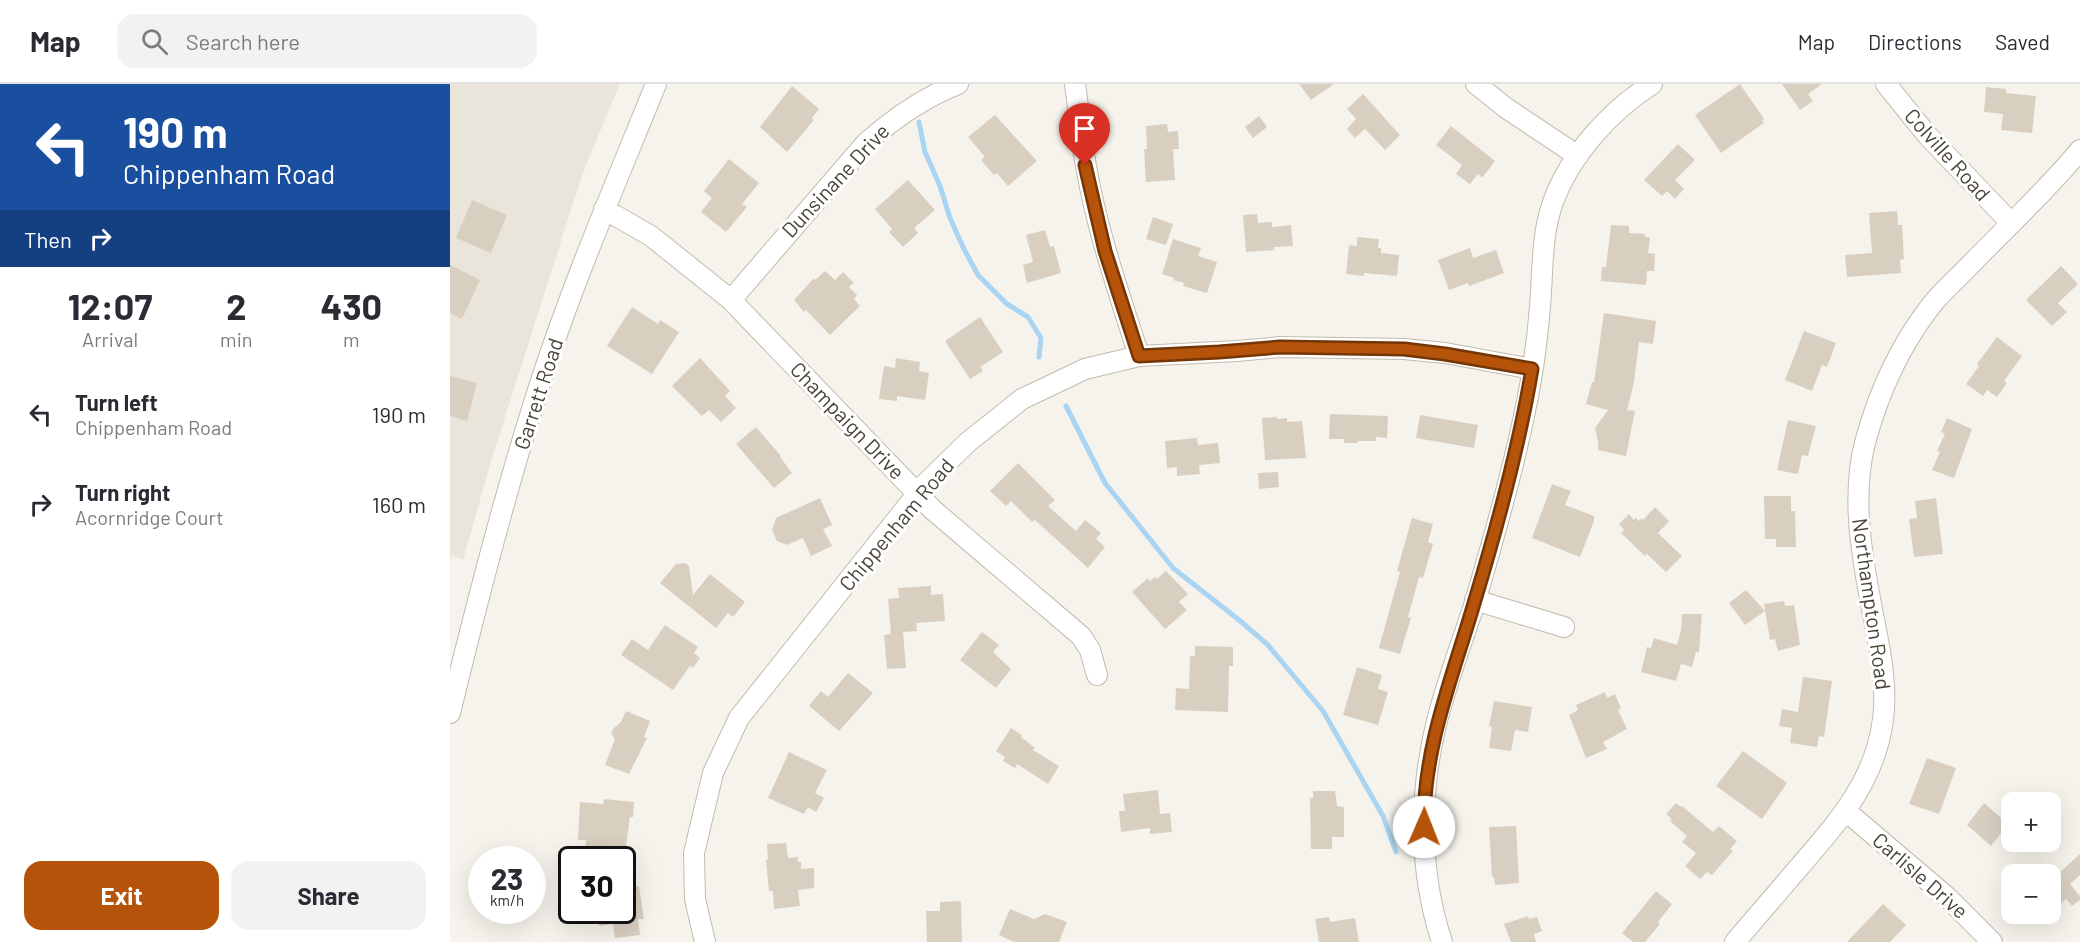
<!DOCTYPE html>
<html lang="en">
<head>
<meta charset="utf-8">
<style>
	body { margin:0; font-family:Barlow,sans-serif; background:#f2f2f3; color:#2b2b33; height:100vh; display:flex; flex-direction:column; font-size:22px; white-space:nowrap }
	* { box-sizing:border-box; margin:0 }
	p { font-size:20px; color:#7c7c81 }
	.icon { flex:none; width:33px; height:33px; fill:none; stroke:currentColor; stroke-width:2; stroke-linecap:round; stroke-linejoin:round }
	.map { position:relative; flex:1; overflow:hidden }
	.details { display:flex; flex-direction:column; background:#fff; width:450px }
	.details>* { flex:none }
	.banner { background:#1a4fa0; color:#fff; overflow:hidden }
	.fabs { position:absolute; left:1551px; top:708px; display:grid; gap:12px }
	.fabs a { display:grid; place-items:center; width:60px; height:60px; border-radius:12px; background:#fff; box-shadow:0 6px 24px #0002; font-size:30px }
	.speed { position:absolute; left:18px; top:762px; display:flex; gap:12px; font-size:30px; font-weight:700; text-align:center }
	.speed>* { display:grid; place-content:center; width:78px; height:78px; border-radius:50%; background:#fff; box-shadow:0 6px 24px #0002; line-height:1 }
	.speed small { font-size:15px; font-weight:400 }
	.speed .limit { border:3px solid #111; border-radius:9px; background:#fff; color:#111 }
	.pin { position:absolute; display:grid; place-items:center; width:51px; height:51px; color:#fff; margin:-62px -26px; border-radius:50% 50% 50% 0; rotate:-45deg; box-shadow:0 0 6px #0007 }
	.pin .icon { rotate:45deg }
	.me { position:absolute; width:66px; margin:-33px; rotate:1deg; stroke-linejoin:round; filter:drop-shadow(0 0 4px #0008) }
	.turn { display:flex; align-items:center; gap:21px; height:126px; padding:0 24px; font-size:27px }
	.turn .icon { width:78px; height:78px; stroke-width:2.5 }
	.turn b { display:block; font-size:42px; line-height:51px }
	.then { display:flex; align-items:center; height:57px; padding:0 24px; background:#0003; gap:12px; font-size:22px }
	.eta { display:flex; justify-content:space-evenly; align-items:center; height:102px; text-align:center }
	.eta b { font-size:36px; font-weight:700; line-height:42px }
	.primary-button { display:flex; gap:12px; margin-top:auto; padding:12px 24px }
	.primary-button a { flex:1; height:69px; border-radius:18px; background:#b45309; color:#fff; font-size:24px; font-weight:700; line-height:69px; text-align:center }
	.primary-button a+a { background:#f2f2f3; color:#2b2b33 }
	ul { padding:0; list-style:none }
	li { display:flex; align-items:center; gap:18px; height:90px; padding:0 24px }
	li div { flex:1 }
	li b { display:block; font-size:22px }
	li em { font-style:normal }
	header { display:flex; align-items:center; gap:36px; box-sizing:border-box; height:84px; padding:0 30px; background:#fff; border-bottom:2px solid #e1e1e2 }
	header strong { font-size:28px }
	nav { display:flex; gap:33px; margin-inline-start:auto; font-size:21px }
	.search { width:420px; height:54px; background:#f2f2f3; display:flex; align-items:center; gap:15px; box-sizing:border-box; padding:0 21px; border-radius:18px; color:#7c7c81; font-size:22px }
	main { display:flex; flex:1; min-height:0 }
	.map>svg:first-child { display:block }
</style>
</head>
<body>
<header>
<strong>Map</strong>
<div class="search"><svg class="icon" aria-label="search" viewBox="0 0 24 24"><circle cx="10" cy="10" r="6"/><path d="M15 15l6 6"/></svg>Search here</div>
<nav><a>Map</a><a>Directions</a><a>Saved</a></nav>
</header>
<main>
<section class="details">
<div class="banner">
<div class="turn"><svg class="icon" aria-label="left" viewBox="0 0 24 24"><path d="M17 20v-9H6M10 6l-5 5 5 5"/></svg><div><b>190 m</b>Chippenham Road</div></div>
<div class="then">Then<svg class="icon" aria-label="right" viewBox="0 0 24 24"><path d="M7 20v-9h11M14 6l5 5-5 5"/></svg></div>
</div>
<div class="eta">
<div><b>12:07</b><p>Arrival</p></div>
<div><b>2</b><p>min</p></div>
<div><b>430</b><p>m</p></div>
</div>
<ul>
<li><svg class="icon" aria-label="left" viewBox="0 0 24 24"><path d="M17 20v-9H6M10 6l-5 5 5 5"/></svg><div><b>Turn left</b><p>Chippenham Road</p></div><em>190 m</em></li>
<li><svg class="icon" aria-label="right" viewBox="0 0 24 24"><path d="M7 20v-9h11M14 6l5 5-5 5"/></svg><div><b>Turn right</b><p>Acornridge Court</p></div><em>160 m</em></li>
</ul>
<div class="primary-button"><a>Exit</a><a>Share</a></div>
</section>
<div class="map">
<svg width="1630" height="858" viewBox="0 0 1630 858">
	<rect width="100%" height="100%" fill="#f6f3ec"/>
	<!-- residential -->
	<path fill="#eae5da" d="M0,0h170l-37,88 -91,286 -29,102 -11,-4 -2,8z"/>
	<g fill="none" stroke-linecap="round" stroke-linejoin="round">
		<!-- stream -->
		<path stroke="#a9d4f2" stroke-width="5" d="M469,38l6,30 15,34 10,32 13,29 15,28 29,29 21,13 13,21 -2,19
			M616,322l39,77 68,85 66,52 28,24 56,67 60,105 13,36"/>
	</g>
	<!-- building -->
	<path fill="#d8cfc1" d="M849,0h35l-23,16z
		M1290,0l24,35 -2,1 2,3 -43,30 -26,-38z
		M1332,0h40l-14,10 5,7 -13,9z
		M342,2l27,23 -7,9 2,2 -27,32 -27,-25z
		M1536,3l20,2v4l30,3 -4,37 -31,-3 2,-16 -19,-2z
		M913,10l37,41 -15,15 -20,-21 -10,9 -8,-9 9,-10 -9,-10z
		M545,31l42,46 -29,25 -11,-13 -3,2 -13,-15 4,-3 -17,-20z
		M809,32l8,11 -14,11 -8,-11z
		M717,40l1,8 10,-1 1,18h-6l2,31 -29,2 -2,-33h3l-1,-23z
		M1001,42l44,35 -13,17 -4,-4 -8,10 -14,-10 6,-9 -26,-20z
		M1228,60l17,16 -20,20 9,9 -9,10 -8,-8 -5,5 -18,-16z
		M279,75l30,24 -17,21 5,3 -21,25 -25,-20 11,-14 -8,-7z
		M458,96l27,30 -21,18 4,5 -15,14 -14,-15 3,-3 -17,-20z
		M22,116l35,15 -16,38 -35,-15z
		M1447,127l1,14h4l2,34 -4,1 1,13 -54,4 -2,-22 27,-2 -3,-40z
		M807,130l1,9 14,-1v5l19,-2 2,21 -19,1v3l-28,2 -3,-37z
		M703,133l20,7 -7,21 -20,-6z
		M1161,141l18,1v7l16,1v3h5l-2,16 7,1 -1,17h-7l-1,14 -45,-4 1,-14h4z
		M595,146l5,17 4,-1 7,27 -34,10 -4,-18 10,-3 -7,-27z
		M907,153l22,2 -1,9h3v5l18,2 -2,21 -33,-3v3l-18,-2 3,-29 8,1z
		M723,155l28,9 -3,8 19,6 -10,31 -24,-7 1,-3 -11,-3 1,-2 -12,-4z
		M1020,164l3,10 23,-8 8,23 -35,13 -1,-3 -19,7 -11,-30z
		M0,181l30,15 -18,39 -12,-6z
		M1611,182l17,18 -20,19 9,9 -15,14 -26,-26z
		M375,187l10,9 8,-8 11,11 -5,4 8,8 -3,4 6,7 -30,29 -24,-25 -2,2 -10,-12 20,-22 1,2z
		M182,223l26,17 2,-4 19,12 -27,42 -45,-28z
		M1154,229l52,8 -3,23 -14,-2 -5,40 -7,28 8,1 -9,45 -28,-6v-8l-3,-14 13,-18 -22,-6 6,-22h2z
		M530,233l23,35 -23,15 3,4 -13,8 -25,-38z
		M1354,247l32,12 -9,24 -5,-2 -10,26 -27,-11z
		M1547,253l25,19 -18,25 3,2 -10,14 -10,-7 -4,6 -17,-12 13,-18 -2,-2z
		M250,274l30,33 -5,5 11,12 -15,14 -12,-12 -7,6 -30,-30z
		M446,274l24,4 -1,9 10,2 -4,27 -28,-4v5l-18,-2 5,-33 11,2z
		M0,292l27,7 -10,38 -17,-5z
		M880,330l58,2 -1,22 -11,-1v4h-18v2h-14v-4h-15z
		M970,331l58,10 -4,23 -58,-10z
		M827,333v2l10,-1v4l15,-1 4,37 -41,2 -3,-42z
		M1497,334l25,11 -18,49 -22,-8 8,-18 -3,-1 8,-17 -4,-2z
		M1338,336l28,6 -8,30 -6,-1 -4,19 -21,-4z
		M306,343l25,29 -1,1 12,16 -18,15 -38,-44z
		M747,354l1,7 20,-2 2,20 -21,2 1,9 -23,2v-9l-10,1 -2,-27z
		M568,379l37,37 -7,6 28,25 9,-11 16,13 -5,6 9,8 -17,21 -53,-48 -3,2 -21,-21 -5,5 -16,-15z
		M828,388l1,15 -20,2 -1,-16z
		M1102,400l19,7 -6,14 29,11v5l-14,36 -48,-19z
		M1314,412h27v15h4l1,36h-20v-8h-11z
		M370,414l12,27 -9,4 9,17 -21,10 -8,-18 -16,7 -10,-4 -5,-11 4,-12z
		M1486,414l7,56 -29,3 -5,-38 8,-1 -2,-17z
		M1205,423l14,14 -11,12 24,23 -16,16 -19,-18 -2,2 -24,-23 3,-3 -5,-6 10,-10 5,6 2,-2 3,3 3,-3 1,2z
		M962,434l21,6 -5,18 5,2 -10,34 -4,-1 -11,40 3,1 -11,36 -21,-6 21,-76 -3,-1z
		M235,479l4,3 4,29 17,-21 35,28 -12,15 -5,-4 -12,15 -56,-45 16,-19z
		M716,487l22,23 -9,8 8,8 -22,19 -33,-37 16,-14 2,3 5,-4 2,2z
		M481,502v9l12,-1 2,27 -29,2 1,8 -14,1 3,36 -19,1 -3,-34 7,-1 -3,-35 11,-1 -1,-10z
		M1296,506l19,21 -20,14 -16,-22z
		M1334,517l1,5 9,-1 6,40 -22,6 -3,-12 -5,1 -6,-36z
		M1232,530h20l-3,38h-3l-4,15 -11,-3 -5,17 -35,-9 6,-25 4,1 3,-10 23,7 4,-15z
		M215,541l33,22 -4,6 6,5 -7,10 -3,-2 -17,24 -52,-35 11,-16 16,11z
		M532,548l17,13 -6,7 18,17 -15,19 -36,-28z
		M745,562l38,1v19h-4l-1,46 -53,-2 1,-22 13,1 1,-33h5z
		M907,583l25,8 -4,14 10,3 -10,33 -35,-10z
		M398,589l25,20 -34,38 -30,-25 12,-15 7,6z
		M1353,593l29,4 -8,56 -5,-1 -2,11 -27,-4 2,-15 -13,-2 3,-17 16,3z
		M1155,608l2,6 8,-4 6,14 -3,2 9,19 -24,13 4,7 -21,9 -17,-43 9,-5 -2,-5z
		M1044,617l38,6 -4,25 -13,-2 -4,21 -22,-3 3,-21 -3,-1z
		M176,627l24,10 -6,16 3,1 -18,36 -24,-9 10,-26 -4,-6 3,-5 7,-6z
		M561,644l11,7 -1,2 14,11 -2,2 26,16 -11,18 -31,-20 -2,4 -12,-7 2,-4 -9,-6z
		M1293,667l44,32 -25,36 -46,-33z
		M339,668l38,18 -12,23 9,5 -8,14 -8,-5 -4,7 -36,-16z
		M1477,674l29,10 -17,46 -30,-10z
		M708,706l2,24 10,-1 2,19 -22,2v-6l-29,4 -2,-21h6l-2,-17z
		M863,707h22l2,15 7,1v30h-12v12h-21l-1,-51h3z
		M154,715l30,3 -1,15h-3l-5,36 -40,-4 1,-9h-8l2,-38 23,2z
		M1226,719l5,4 1,-1 31,26 6,-6 18,15 -7,8 3,2 -21,24 -5,-3 -7,7 -15,-13 11,-13 -14,-11 5,-6 -17,-15 2,-2 -6,-5z
		M1534,719l24,21 -17,22 -24,-21z
		M1066,742l3,57 -24,2 -1,-8h-2l-3,-50z
		M336,759l2,15 10,-1v5h3v7l13,-1v20l-16,2 2,16 -26,3 -1,-18h-4l-3,-31 2,-1 -1,-15z
		M1630,770v21l-10,9 10,12v4l-8,6 -6,-7 -16,14v-39l-8,-1 10,-9 8,8z
		M189,802l5,33h-6l2,16 -25,3 -2,-14 -14,2 -2,-13 7,-3h18v-22z
		M1206,807l16,13 -14,18 2,2 -15,18h-12l-11,-9z
		M511,817l1,41h-35l-1,-31h14v-9z
		M1433,820l23,21 -16,17h-43z
		M560,825l24,10 11,-5 22,8 -8,20h-45l-15,-7z
		M1078,832l1,3 8,-2 5,14 -8,3 2,8h-25l-7,-18z
		M879,833l1,5 25,-4 4,24h-40l-4,-23z"/>
	<g fill="none" stroke-linecap="round" stroke-linejoin="round">
		<defs>
			<path id="minor" d="M625,0c4,27 6,55 11,82 11,65 33,127 53,190
				M1026,0l30,24 72,48
				M1436,0l42,52 83,87
				M154,125l47,27 80,64 202,210 148,126 9,14 7,25
				M281,216l135,-157c28,-25 57,-45 92,-59
				M1025,516l89,27
				M0,629c25,-103 51,-206 83,-307 34,-110 80,-216 123,-322
				M1397,728l100,85 45,45
				M255,858l-10,-43 -1,-46 19,-80 26,-55 186,-234 43,-42 54,-43 63,-30 54,-13 98,-5 43,-4 124,2 41,4 87,16
				M992,858c-23,-70 -23,-146 -6,-217 10,-42 26,-82 39,-123 18,-61 36,-124 49,-186 8,-36 13,-73 16,-109 3,-35 1,-71 13,-105 17,-47 57,-91 99,-118
				M1285,858c22,-26 44,-51 66,-77 38,-44 75,-86 82,-146 5,-39 -5,-77 -12,-115 -10,-53 -20,-111 -5,-165 13,-47 34,-93 64,-132 12,-16 28,-29 42,-44 36,-37 75,-73 108,-113"/>
		</defs>
		<!-- minor casing -->
		<use href="#minor" stroke="#c2bbae" stroke-width="22"/>
		<!-- minor -->
		<use href="#minor" stroke="#fff" stroke-width="20"/>
	</g>
	<g fill="none" stroke-linecap="round" stroke-linejoin="round">
		<defs>
			<path id="route" d="M635,81l20,86 34,105 80,-4 61,-5 124,2 41,5 87,15c-13,78 -34,155 -57,231 -22,76 -52,147 -51,227"/>
		</defs>
		<!-- route casing -->
		<use href="#route" stroke="#753606" stroke-width="15"/>
		<!-- route -->
		<use href="#route" stroke="#b45309" stroke-width="10"/>
	</g>
	<g text-anchor="middle" stroke-width="6" stroke-linejoin="round" paint-order="stroke">
		<!-- street labels -->
		<g font-size="21" fill="#4b4439" stroke="#fff">
			<text transform="translate(1497 71) rotate(48)" y="7">Colville Road</text>
			<text transform="translate(386 97) rotate(-47)" y="7">Dunsinane Drive</text>
			<text transform="translate(89 310) rotate(-72)" y="7">Garrett Road</text>
			<text transform="translate(397 337) rotate(46)" y="7">Champaign Drive</text>
			<text transform="translate(447 441) rotate(-50)" y="7">Chippenham Road</text>
			<text transform="translate(1421 520) rotate(82)" y="7">Northampton Road</text>
			<text transform="translate(1470 792) rotate(41)" y="7">Carlisle Drive</text>
		</g>
	</g>
</svg>
<div class="fabs">
<a>+</a>
<a>−</a>
</div>
<div class="speed"><div>23<small>km/h</small></div><div class="limit">30</div></div>
<div class="pin" style="left:635px;top:81px;background:#d93025"><svg class="icon" aria-label="arrive" viewBox="0 0 24 24"><path d="M6 21V4h12l-3 4 3 4H6"/></svg></div>
<svg class="me" style="left:974px;top:743px" viewBox="-20 -20 40 40"><circle r="19" fill="#fff"/><path d="M0-13L10 11 0 6-10 11z" fill="#b45309"/></svg>
</div>
</main>
</body>
</html>
